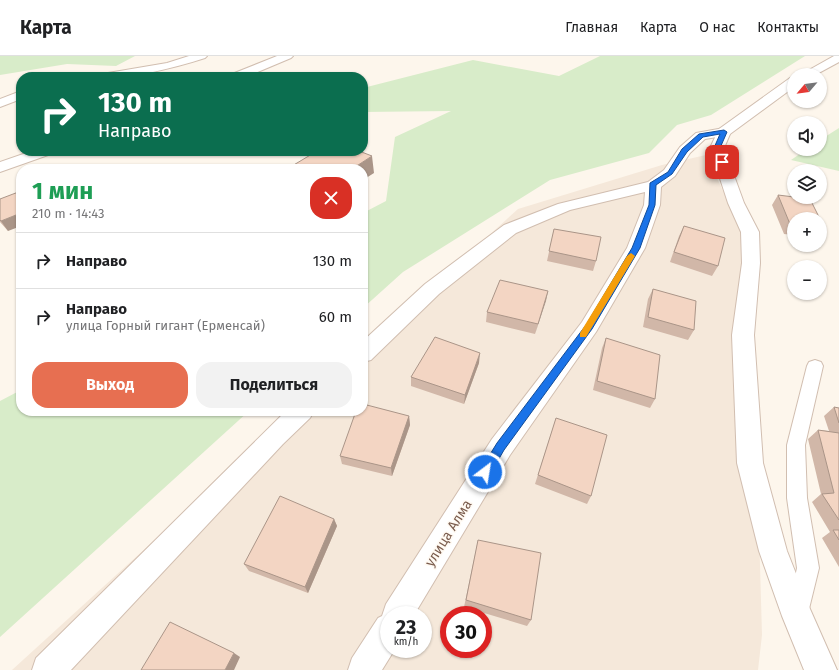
<!DOCTYPE html>
<html lang="ru">
<head>
<meta charset="utf-8">
<style>
	body { margin:0; font-family:"Fira Sans",sans-serif; background:#f2f2f2; color:#202124; height:100vh; display:flex; flex-direction:column; font-size:15px; white-space:nowrap }
	* { box-sizing:border-box; margin:0 }
	p { font-size:13px; color:#757577 }
	.icon { flex:none; width:22px; height:22px; fill:none; stroke:currentColor; stroke-width:2; stroke-linecap:round; stroke-linejoin:round }
	.map { position:relative; flex:1; overflow:hidden }
	.details { position:absolute; left:16px; top:108px; width:352px; height:252px; display:flex; flex-direction:column; background:#fff; border-radius:16px; box-shadow:0 1px 3px #0004 }
	.details>* { flex:none }
	.banner { position:absolute; left:16px; top:16px; width:352px; height:84px; border-radius:16px; box-shadow:0 1px 3px #0004; background:#0b6e4f; color:#fff; overflow:hidden }
	.needle { width:26px; rotate:241deg }
	.buttons { position:absolute; left:787px; top:12px; display:grid; gap:8px }
	.buttons a { display:grid; place-items:center; width:40px; height:40px; border-radius:50%; background:#fff; box-shadow:0 1px 3px #0004; font-size:20px }
	.speed { position:absolute; left:380px; top:550px; display:flex; gap:8px; font-size:20px; font-weight:700; text-align:center }
	.speed>* { display:grid; place-content:center; width:52px; height:52px; border-radius:50%; background:#fff; box-shadow:0 1px 3px #0004; line-height:1 }
	.speed small { font-size:10px; font-weight:400 }
	.speed .limit { border:6px solid #d22; background:#fff; color:#111 }
	.pin { position:absolute; display:grid; place-items:center; width:34px; height:34px; color:#fff; margin:-17px; border-radius:8px; box-shadow:0 2px 6px #0006 }
	.me { position:absolute; width:44px; margin:-22px; rotate:31deg; stroke-linejoin:round; filter:drop-shadow(0 0 3px #0008) }
	.turn { display:flex; align-items:center; gap:14px; height:84px; padding:0 16px; font-size:18px }
	.turn .icon { width:52px; height:52px; stroke-width:2.5 }
	.turn b { display:block; font-size:28px; line-height:34px }
	.round { display:grid; place-items:center; flex:none; width:42px; height:42px; border-radius:16px; background:#f2f2f2 }
	.overview { display:flex; align-items:center; justify-content:space-between; height:68px; padding:0 16px }
	h1 { font-size:24px; font-weight:700; line-height:30px; color:#1e9e55 }
	.button { display:flex; gap:8px; margin-top:auto; padding:8px 16px }
	.button a { flex:1; height:46px; border-radius:16px; background:#e76f51; color:#fff; font-size:16px; font-weight:700; line-height:46px; text-align:center }
	.button a+a { background:#f2f2f2; color:#202124 }
	ul { padding:0; list-style:none }
	li { display:flex; align-items:center; gap:12px; height:56px; padding:0 16px; border-top:1px solid #e0e0e0 }
	li div { flex:1 }
	li b { display:block; font-size:15px }
	li em { font-style:normal }
	header { display:flex; align-items:center; gap:24px; box-sizing:border-box; height:56px; padding:0 20px; background:#fff; border-bottom:1px solid #e0e0e0 }
	header strong { font-size:19px }
	nav { display:flex; gap:22px; margin-inline-start:auto; font-size:14px }
	.map>svg:first-child { display:block }
</style>
</head>
<body>
<header>
<strong>Карта</strong>
<nav><a>Главная</a><a>Карта</a><a>О нас</a><a>Контакты</a></nav>
</header>
<div class="map">
<svg width="839" height="614" viewBox="0 0 839 614">
	<rect width="100%" height="100%" fill="#fdf6ec"/>
	<!-- residential -->
	<path fill="#f5e8da" fill-rule="evenodd" d="M706,99l45,95 11,385 -4,35h-746l284,-259h67v-61l155,-141 144,-44zM389,559h34v34h-34zM449,559h34v34h-34z"/>
	<!-- green -->
	<path fill="#d8ecc9" d="M0,0h135l-19,10 -49,-2 -67,11z
		M600,0h205l-94,59 -34,10 -28,28 -99,27 -147,92 -40,36v-95l23,-12 9,-64 56,-26 -88,1v-24l110,-28 86,16z
		M839,72v43l-48,-11 16,-11h13v-9z
		M21,334v21h228l-249,226v-236z"/>
	<g fill="none" stroke-linecap="round" stroke-linejoin="round">
		<defs>
			<path id="service" d="M815,304l6,2 2,4 -18,79 2,53 12,70 -13,53 -8,3 -8,-3 -3,-8 10,-45 -10,-70v-53l20,-79 2,-4z"/>
			<path id="minor" d="M189,0h18l-2,2c-34,11 -67,19 -103,19l6,-4 59,-10z
				M277,0h16l-2,2 -45,19h-16l2,-3z
				M21,35v8l-21,8v-8z
				M724,72l5,1 2,3 -2,3 -24,4 -15,14 -15,23 -14,11 -1,18 -15,43 -49,84 -86,123 -96,160h-25v34h6l-13,21h-34l4,-12 26,-40 4,-2 4,-12 106,-165 90,-117 45,-74 17,-43 1,-13 -75,18 -54,23 -77,61 -68,66 -8,2v-21l62,-57 79,-59 54,-21 90,-22 16,-12 16,-23 16,-14z
				M32,95h21l-2,3 -51,18v-10z
				M286,355h28l-4,7 -27,26 -212,226h-39l4,-12z"/>
			<path id="tertiary" d="M834,0h5v6l-24,13h-15z
				M794,21v10l-64,47 -6,14 20,55 15,29 1,31 -6,72 9,128 24,88 23,58 27,61h-33l-22,-54 -23,-65 -22,-88 -5,-128 10,-72 -1,-31 -13,-29 -18,-55 9,-19 71,-51z"/>
		</defs>
		<!-- service casing -->
		<use href="#service" stroke="#d1beb0" stroke-width="2"/>
		<!-- minor casing -->
		<use href="#minor" stroke="#d1beb0" stroke-width="2"/>
		<!-- tertiary casing -->
		<use href="#tertiary" stroke="#d1beb0" stroke-width="2"/>
		<!-- service -->
		<use href="#service" fill="#fff" fill-rule="evenodd"/>
		<!-- minor -->
		<use href="#minor" fill="#fff" fill-rule="evenodd"/>
		<!-- tertiary -->
		<use href="#tertiary" fill="#fff" fill-rule="evenodd"/>
	</g>
	<!-- wall -->
	<path fill="#d1b7a8" d="M778,139l16,24v16l-10,-1 -12,-29z
		M0,143l8,32 -8,-9z
		M820,164l4,8 -4,5z
		M684,170l34,40 -6,10 -42,-14 9,-26z
		M554,173l42,32 -3,10 -46,-10z
		M653,233l41,41 -6,10 -45,-13 5,-28z
		M548,235l-13,43 -49,-12 1,-10z
		M606,282l49,61 -5,9 -57,-18 9,-42z
		M479,307l-15,41 -53,-18v-9z
		M834,351l5,1v159l-17,-29 8,-6 -18,-30 9,-8 -13,-55 10,-9 11,1 -5,-15z
		M409,360l1,9 -18,51 -50,-12 -2,-8z
		M556,362l35,78 -4,8 -52,-20z
		M334,463l3,7 -29,67 -59,-22 -5,-7z
		M478,484l53,80 -4,6 -63,-19z"/>
	<!-- shaded-wall -->
	<path fill="#aa9588" d="M372,100l2,17 -11,7v-11h-11z
		M21,157v13l-13,5 -7,-10z
		M548,235l-2,10 -11,33 3,-10z
		M480,297l-1,10 -15,41 1,-9z
		M409,360l1,9 -18,51 -1,-8z
		M334,463l3,7 -29,67 -3,-6z
		M234,597l6,4 -6,13h-9z"/>
	<!-- building -->
	<path fill="#f3d5c3" stroke="#aa9588" d="M317,95h42l13,5 -20,13h-65z
		M21,135v22l-20,8 -1,-1v-21z
		M778,139l32,4 10,20h-26v5h-4z
		M820,164l4,8h-4z
		M684,170l41,12 -7,28 -44,-14z
		M554,173l47,8 -5,24 -47,-10z
		M500,224l48,11 -10,33 -51,-12z
		M653,233l43,12 -2,29 -46,-13z
		M435,281l45,16 -15,42 -54,-18z
		M606,282l54,17 -5,44 -58,-18z
		M363,348l46,12 -18,52 -51,-12 16,-45h7z
		M834,351l5,1v15z
		M556,362l51,17 -16,61 -53,-21z
		M818,374l21,3v87l-17,-26 12,-1z
		M280,440l54,23 -29,68 -61,-23z
		M833,474h6v10z
		M478,484l63,13 -10,67 -65,-20z
		M170,566l64,31 -9,17h-84z"/>
	<!-- route -->
	<path fill="#1a73e8" stroke="#114b97" d="M724,74l3,2 -7,16 4,15 -5,-1 -5,-14 6,-14 -17,3 -16,15 -15,22 -16,11 -1,20 -15,43 -48,81 -88,121 -15,26 -4,1 -4,-1 -2,-4 2,-3 16,-26 89,-118 46,-77 17,-43 1,-22 18,-11 14,-23 17,-15z"/>
	<!-- slow -->
	<path fill="#f59e0b" d="M631,197l4,3 -49,81h-6v-4l47,-77z"/>
	<g text-anchor="middle" stroke-width="3" stroke-linejoin="round" paint-order="stroke">
		<!-- street labels -->
		<g font-size="14" fill="#7a5c4d" stroke="#fffaf3">
			<text transform="translate(448 477) rotate(-58)" y="5">улица Алма</text>
		</g>
	</g>
</svg>
<div class="buttons">
<a><svg class="needle" viewBox="-14 -14 28 28"><path d="M0-13l5 13h-10z" fill="#e53935"/><path d="M0 13l5-13h-10z" fill="#757577"/></svg></a>
<a><svg class="icon" aria-label="sound" viewBox="0 0 24 24"><path d="M4 9h4l5-4v14l-5-4H4zM17 9q2 3 0 6"/></svg></a>
<a><svg class="icon" aria-label="layers" viewBox="0 0 24 24"><path d="M12 4l9 5-9 5-9-5zM3 14l9 5 9-5"/></svg></a>
<a>+</a>
<a>−</a>
</div>
<div class="speed"><div>23<small>km/h</small></div><div class="limit">30</div></div>
<div class="pin" style="left:722px;top:106px;background:#d93025"><svg class="icon" aria-label="arrive" viewBox="0 0 24 24"><path d="M6 21V4h12l-3 4 3 4H6"/></svg></div>
<svg class="me" style="left:485px;top:416px" viewBox="-20 -20 40 40"><circle r="17" fill="#1a73e8" stroke="#fff" stroke-width="3"/><path d="M0-11L8 9 0 5-8 9z" fill="#fff"/></svg>
<div class="banner">
<div class="turn"><svg class="icon" aria-label="right" viewBox="0 0 24 24"><path d="M7 20v-9h11M14 6l5 5-5 5"/></svg><div><b>130 m</b>Направо</div></div>
</div>
<section class="details">
<div class="overview"><div><h1>1 мин</h1><p>210 m · 14:43</p></div><a class="round" style="background:#d93025;color:#fff"><svg class="icon" aria-label="close" viewBox="0 0 24 24"><path d="M6 6l12 12M18 6L6 18"/></svg></a></div>
<ul>
<li><svg class="icon" aria-label="right" viewBox="0 0 24 24"><path d="M7 20v-9h11M14 6l5 5-5 5"/></svg><div><b>Направо</b></div><em>130 m</em></li>
<li><svg class="icon" aria-label="right" viewBox="0 0 24 24"><path d="M7 20v-9h11M14 6l5 5-5 5"/></svg><div><b>Направо</b><p>улица Горный гигант (Ерменсай)</p></div><em>60 m</em></li>
</ul>
<div class="button"><a>Выход</a><a>Поделиться</a></div>
</section>
</div>
</body>
</html>
